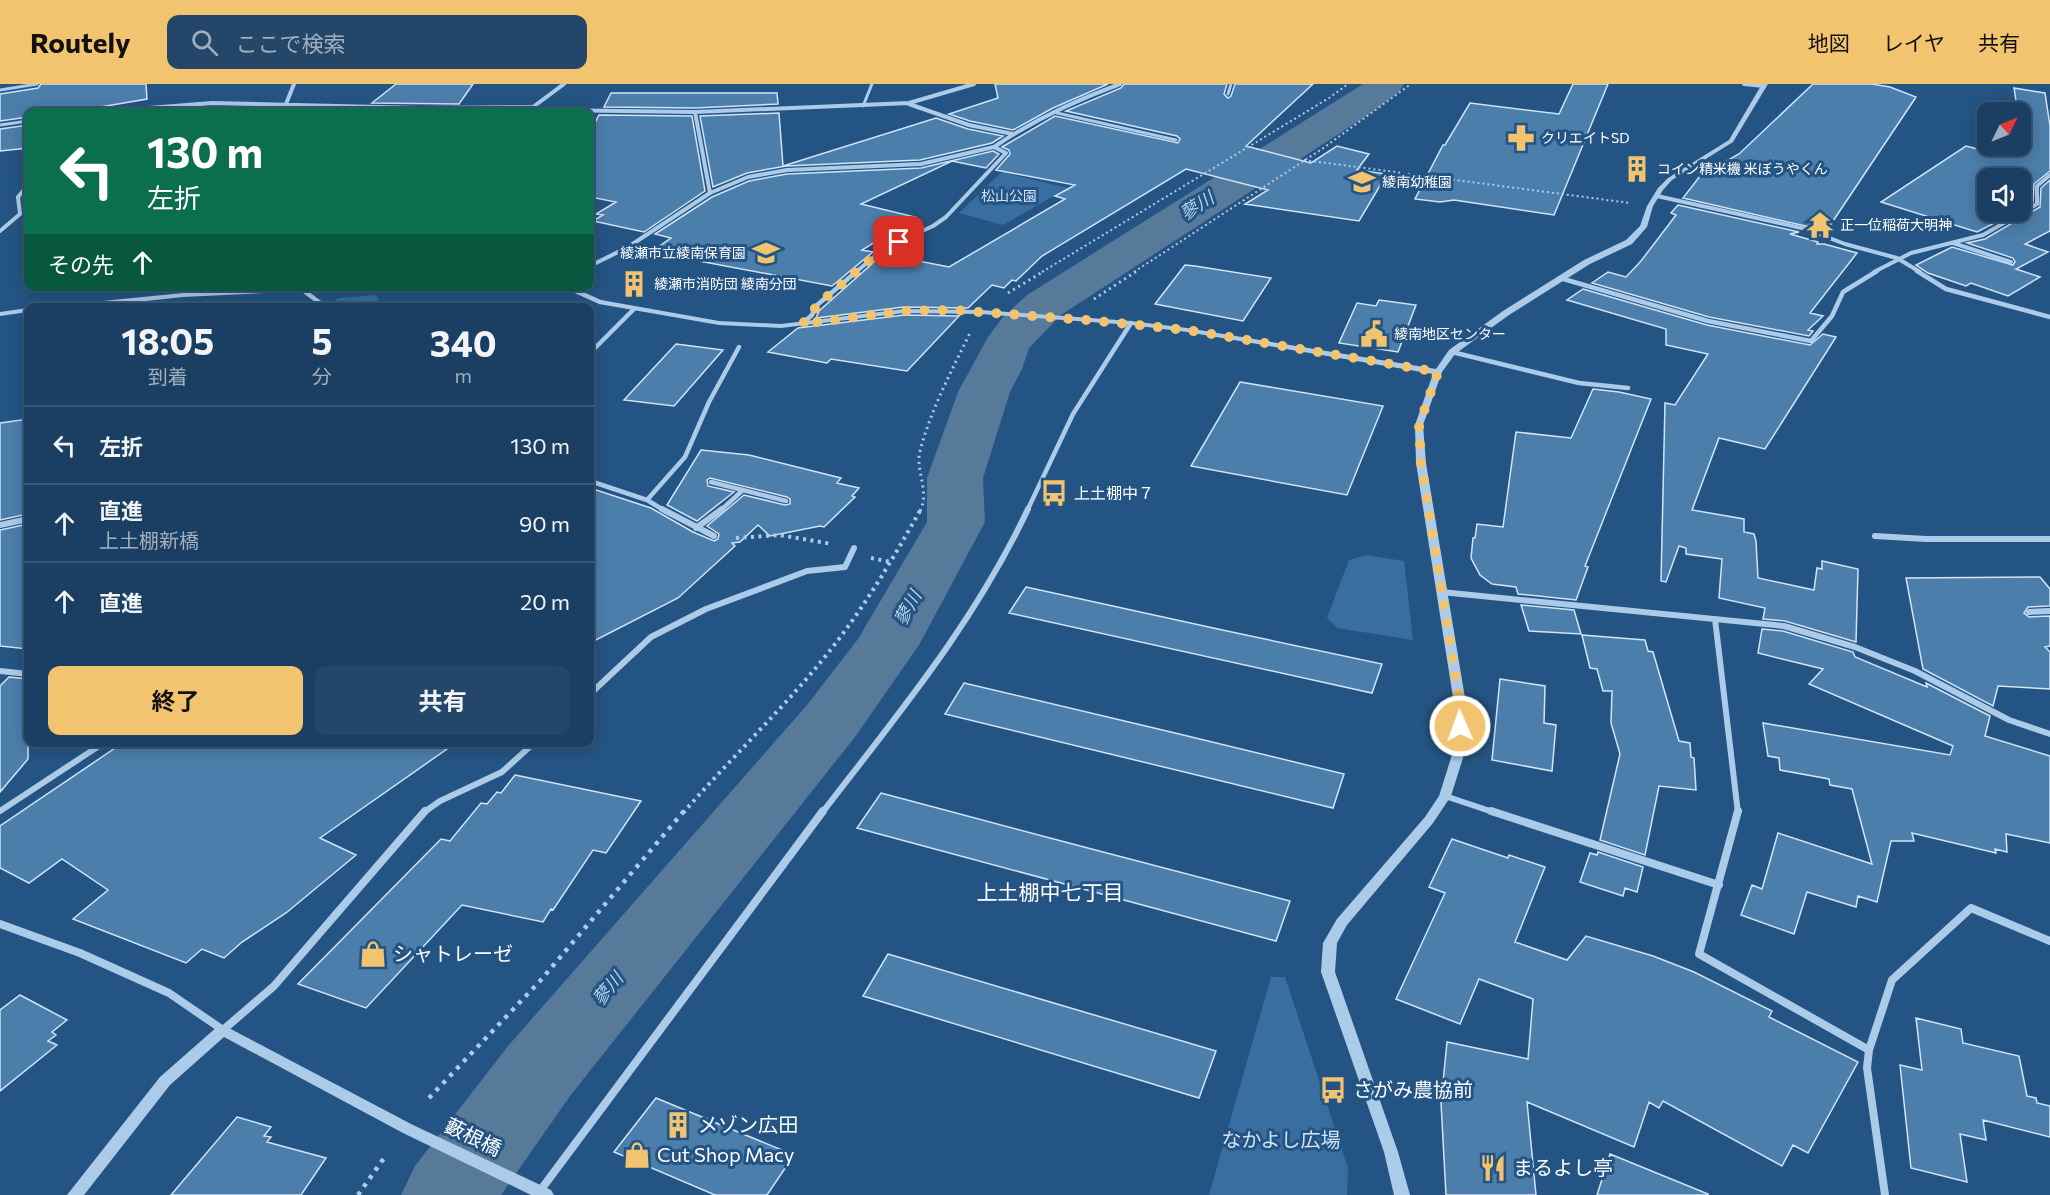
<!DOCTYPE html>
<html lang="ja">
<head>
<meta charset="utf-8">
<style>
	body { margin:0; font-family:Commissioner,"Noto Sans JP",sans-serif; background:#244668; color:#f1f3f6; height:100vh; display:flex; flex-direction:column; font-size:22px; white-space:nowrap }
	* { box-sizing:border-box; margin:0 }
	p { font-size:20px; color:#a0afbe }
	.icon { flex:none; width:33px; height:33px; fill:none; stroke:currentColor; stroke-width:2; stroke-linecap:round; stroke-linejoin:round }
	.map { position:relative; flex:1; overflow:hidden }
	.details { position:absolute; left:24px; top:219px; width:570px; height:444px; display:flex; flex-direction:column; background:#1b3f62; border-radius:12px; box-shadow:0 3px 15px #0003,0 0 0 2px #395877 }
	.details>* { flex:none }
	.guide { position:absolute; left:24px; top:24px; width:570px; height:183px; border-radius:12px; box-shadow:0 3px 15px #0003,0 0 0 2px #395877; background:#0b6e4f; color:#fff; overflow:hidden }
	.needle { width:39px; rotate:47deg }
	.tools { position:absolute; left:1977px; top:18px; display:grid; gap:12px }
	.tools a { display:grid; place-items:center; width:54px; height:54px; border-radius:12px; background:#1b3f62; box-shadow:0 3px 15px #0003,0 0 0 2px #395877; font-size:30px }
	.pin { position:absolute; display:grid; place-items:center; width:51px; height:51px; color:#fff; margin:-26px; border-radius:12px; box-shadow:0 3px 9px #0006 }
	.me { position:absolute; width:66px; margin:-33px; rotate:358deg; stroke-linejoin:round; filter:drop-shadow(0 0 4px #0008) }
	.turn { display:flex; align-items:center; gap:21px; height:126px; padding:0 24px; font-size:27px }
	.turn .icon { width:78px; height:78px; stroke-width:2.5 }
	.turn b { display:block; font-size:42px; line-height:51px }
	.then { display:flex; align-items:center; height:57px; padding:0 24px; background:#0003; gap:12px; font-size:22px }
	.eta { display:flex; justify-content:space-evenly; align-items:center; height:102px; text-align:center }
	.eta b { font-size:36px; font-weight:700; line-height:42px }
	.action { display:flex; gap:12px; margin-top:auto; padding:12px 24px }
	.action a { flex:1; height:69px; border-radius:12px; background:#f2c470; color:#111; font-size:24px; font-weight:700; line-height:69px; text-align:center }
	.action a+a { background:#244668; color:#f1f3f6 }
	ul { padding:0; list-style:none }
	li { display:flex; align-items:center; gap:18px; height:78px; padding:0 24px; border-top:2px solid #395877 }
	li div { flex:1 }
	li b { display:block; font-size:22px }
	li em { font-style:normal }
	header { display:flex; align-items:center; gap:36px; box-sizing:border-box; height:84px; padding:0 30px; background:#f2c470; color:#111 }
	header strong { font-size:28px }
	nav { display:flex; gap:33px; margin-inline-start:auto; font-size:21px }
	.search { width:420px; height:54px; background:#244668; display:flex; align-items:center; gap:15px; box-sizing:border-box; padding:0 21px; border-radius:12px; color:#a0afbe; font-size:22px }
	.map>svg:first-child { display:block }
</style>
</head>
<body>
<header>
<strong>Routely</strong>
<div class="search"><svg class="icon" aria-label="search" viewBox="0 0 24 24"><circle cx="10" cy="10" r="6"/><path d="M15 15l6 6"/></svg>ここで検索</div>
<nav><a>地図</a><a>レイヤ</a><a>共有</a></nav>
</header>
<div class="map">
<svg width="2050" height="1111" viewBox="0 0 2050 1111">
	<rect width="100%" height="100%" fill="#245483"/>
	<!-- green -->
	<path fill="#386ea0" d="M1002,88l66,16 -65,37 -44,-12z
		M376,211l6,12h-48l-5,-3 10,-6z
		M1366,471l38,6 9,79 -76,-12 -10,-10 22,-58z
		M1271,893h14l63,191 -1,27h-138z"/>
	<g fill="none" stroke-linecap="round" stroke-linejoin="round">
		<!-- river -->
		<path fill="#57799a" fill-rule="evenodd" d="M1363,0h41l-5,8 -28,21 -310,202 -32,33 -7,21 -12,23 -27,86 2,44 -66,123 -64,92 -285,359 -69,99h-100l14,-29 93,-120 299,-341 51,-66 69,-117v-44l31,-86 30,-55 15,-20 24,-22z"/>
	</g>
	<!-- building -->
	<path fill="#4c7eab" stroke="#d0e4f6" stroke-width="1.5" d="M41,0h105l1,15 -76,13h-43v5l-28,4v-27l38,-6z
		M396,0h77l-14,20 -87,-1z
		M995,0h113l-55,24 -40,22 -43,-9 -21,-7 49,-16z
		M1124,0h103l-3,10 4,4 3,-2 4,-12h78l-67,62 65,17 26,-17 32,8 -12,16 30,4 -28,47 -114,-17 23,-14 -82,-21 -144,87 -26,25 -4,-1 -8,8 -12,-3 -24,23 -64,-1 -88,11 3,-7 64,-57 66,13 116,-68 -10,-3 20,-11 -79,-15 14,-16 -1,-4 -7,-3 53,-31 123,27 2,-4 -3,-3 -111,-25 55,-23z
		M1573,0h35l-54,131 -100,-15 -14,2 -25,-3 28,-54h2l25,-42 89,11z
		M1813,0h59l18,3 26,10 -85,127 -17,4 -131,-30 17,-22 39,-22z
		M2014,4l31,5 5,33v45l-16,13 -1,18 -13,7v-31h-32v34h28l-39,20 -96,-30 85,-56 20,5 2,-5h32v-34h-9l3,-11h2z
		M611,9h166l1,11 -83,4 -91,-1z
		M779,29l4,53 153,-48 32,11 35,7 -11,7 -72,17 -134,6 -39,7 -34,14 -13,-71z
		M599,31l93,1 13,75 -61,41 -51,-11 10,-6 -7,-1 20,-12 -26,-5v-65z
		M28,41v23l-28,3v-22z
		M993,67l6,3 -13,14 -34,-7 -91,43 54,13 -53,33 11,2 -41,34 -181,-34 20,-14 -16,-4 57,-37 37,-16 38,-7 134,-6z
		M2050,96v51l-25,13 23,8 -32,17 24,8 -32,19 -37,-13 -5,3 -38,-13 -12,-8 36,-18 61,18 2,-3 -2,-4 -46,-15 18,-4 55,-32 1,-19z
		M1678,121l121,27 -9,2 28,8 -1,2h7l33,9 -47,60 13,3 -15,14 5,1 -4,5 -100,-19 -117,-34 16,-11 18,5 15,-16 35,-46 -5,-2z
		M1185,181l10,1 76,12 -28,43 -88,-17z
		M1583,205l124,36 103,20 13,-11 13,3 -71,112 -46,-11 -27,72 52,9v13l10,2 2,7 2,37 56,12 3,-22 5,1v-8l36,8 -2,73 -71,-21 -22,-2 2,-11 -46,-10 3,-39 -36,-5v-6l-7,-2 -13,36 -5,-1 4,-178 10,2 33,-51 -42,-9v-16l-99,-29z
		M1379,216l37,5 -18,47 -59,-9 18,-40 19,3z
		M904,231l55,1 -52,55 -76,-12 -4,4 -59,-11 30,-24z
		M676,260l47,6 -49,56 -50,-6z
		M1240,298l143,24 -36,89 -156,-29z
		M1593,305l26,3 32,7 -66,167 3,1 -12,33 -58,-6 -2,-7 -24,-3 -12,-9 -9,-17 2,-20h2l2,-14 26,3 13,-95 55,6z
		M28,335v95l-28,6v-97z
		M701,366l48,5 92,23 -4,5 22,5 -7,8 3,1 -31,30 -4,-1 -50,10 -12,-11 -18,17 -8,1 3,3 -57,52 -88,45v-155l61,20 42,24 21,9 4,-2 1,-5 -12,-8 37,-31 41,10 5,-1v-5l-3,-2 -77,-19 -3,2 1,6 26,6 -37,29 -30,-16z
		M28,440v125l-28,-3v-116z
		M2040,493l10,12v17l-22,1 -4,6 5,4 21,-1v30l-5,1 5,5v37l-52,-3 -5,20 -70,-37 -17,-91z
		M1026,503l201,44 155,33 -10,29 -363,-80z
		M1521,521l53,5 7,24 -52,-3z
		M1762,545l21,2 70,21 2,5 72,30 -1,-4 64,33 -5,20 65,20v87l-44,-9 1,18 -12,-3 1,4 -84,-20 2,8h-23l-14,61 -19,-6 -2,11 -49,-15 -13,42 -53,-19 11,-30 10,4 16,-56 94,31 -20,-75 -22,-4 -1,-6 -49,-9 -1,-12 -11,-2 -5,-33 187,32 3,-9 -144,-62 14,-15 -65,-16z
		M1582,551l63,5 3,11 5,1 26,89 11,2 1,14 3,1 2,32 -37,-4 -14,69 -45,-15 20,-86 -9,-31 1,-32h-9l-6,-22 -7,-1z
		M9,593l19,2v80l-28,33v-106z
		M1500,595l45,7 -1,37 12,2 -4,46 -60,-11z
		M964,599l211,50 169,41 -11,34 -388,-94z
		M124,658h333l-137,96 36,17 -70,58 -44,29 -18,16 -22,-9 -16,14 -113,-44 35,-29 -46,-31 -33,24 -29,-15v-42z
		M515,691l126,26 -35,52 -13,-3 -40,60 -2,-1 -8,13 -81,-17 -96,103 -68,-24 143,-145 9,2 31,-38 6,1 10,-12 4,1z
		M881,709l203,54 206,54 -14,40 -419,-113z
		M1452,755l56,19 1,-3 36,12 -30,75 52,18 19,-24 67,20 41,16 78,39 -3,6 89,45 -50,91 -15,-8 -11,21 -119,-65 -4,7 -10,-6 -15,45 -107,-45 9,93h-90l-5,-92 6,-61 81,17 5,-60 -54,-20 -19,45 -64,-25 49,-106 -16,-6z
		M1598,768l45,15 -6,25 -12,-4 -2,8 -43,-14 10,-29 7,2z
		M888,870l328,97 -17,47 -336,-102z
		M20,911l47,25 -15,12 4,3 -8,6 9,4 -57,46v-81z
		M1916,934l45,11 2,14 56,13 8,40 9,2 1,5 13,3v31l-67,-17 3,20 -26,-6 7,48 -56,-14 -11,-103 22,5z
		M656,1014l138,57 -27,40h-52l-101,-43z
		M237,1033l34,10 -7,9 7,1 -4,5 59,16 -25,37h-130z
		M1610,1070l98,40v1h-111z"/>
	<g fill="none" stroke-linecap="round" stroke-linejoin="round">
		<!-- path-far3 -->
		<path stroke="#accbe8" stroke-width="2" stroke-dasharray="2 3" stroke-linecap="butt" d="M1304,76l326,43
			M1042,188l287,-174 19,-14
			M1134,188l188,-123 89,-65"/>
		<!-- path-far2 -->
		<path stroke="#accbe8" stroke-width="3" stroke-dasharray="2 4" stroke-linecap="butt" d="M1008,209l36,-22
			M1094,215l43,-28
			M920,427c10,-20 -5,-41 0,-60 11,-42 32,-81 51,-120"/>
		<!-- path-far1 -->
		<path stroke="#accbe8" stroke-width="4" stroke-dasharray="3 4.5" stroke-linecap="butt" d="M736,454l43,-3 53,9
			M871,474l20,4
			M683,729c46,-53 97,-101 141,-155 39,-48 67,-96 97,-149"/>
		<!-- path -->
		<path stroke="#accbe8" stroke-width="4.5" stroke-dasharray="4 6" stroke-linecap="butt" d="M429,1014l111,-117 144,-170
			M358,1111l26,-37"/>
		<!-- service -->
		<path stroke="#accbe8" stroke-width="3" d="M0,6l37,-6
			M1228,10l3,-10
			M863,22l9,-22
			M89,28l10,-1
			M1057,29l119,27
			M0,41l28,-4"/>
		<!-- minor-far3 -->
		<path stroke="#accbe8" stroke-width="4" d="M1744,0l20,2
			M286,20l8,-20
			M909,20l60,21 44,9
			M533,23l31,-23
			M98,28l114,-9 207,5 114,-1 18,3 144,2 214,-9 65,-19
			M695,28l15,81
			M1657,112l149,33 39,15 52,14 23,14
			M0,147l20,-17 -2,-17 10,-12
			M1953,159l58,19
			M590,182l38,-19 82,-54 38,-16 39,-7 134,-6 73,-17
			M856,188l26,-22 51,-24 13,-9 60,-64 -12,-6c38,-26 82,-47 126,-63
			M1874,188l37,-19 72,-18 54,-31v-18l13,-11"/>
		<!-- minor-far2 -->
		<path stroke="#accbe8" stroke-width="4.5" d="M1917,187l29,18 104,28
			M1560,194l148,43 103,20 21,-25 11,-24 34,-21
			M304,207l23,17
			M802,240l10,-9 4,-9 41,-35
			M1452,268l127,31 49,5
			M590,269l44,-44
			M590,397l57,19 18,11
			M711,398l75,19
			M647,416l38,-43 24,-55 30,-55
			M720,427l23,-21
			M1027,427l46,-97 58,-91"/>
		<!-- minor-far1 -->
		<path stroke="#accbe8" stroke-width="6" d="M662,425l52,27
			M0,441l28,-6
			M696,444l26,-19
			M1875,452l51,3h124
			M1441,508l343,34 71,21 60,24 94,49 41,14
			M2029,528l21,-1
			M1715,535l23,194
			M0,587l28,3
			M590,610l61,-57 55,-28 101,-38 38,-4 9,-19
			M1445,712l51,17
			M0,727l105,-69
			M423,729l17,-12 62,-29 33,-30
			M822,729c76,-99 153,-191 206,-304"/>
		<!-- minor -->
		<path stroke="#accbe8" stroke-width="8" d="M1491,727l228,74
			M1738,727l-39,143 170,96
			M0,840l80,29 89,40 54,37 51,-44 151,-175
			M537,1111l286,-384
			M1885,1111l-18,-127 2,-18 23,-70 79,-72 79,33"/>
		<!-- tertiary -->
		<path fill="#accbe8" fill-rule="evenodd" d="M1762,0h6l-35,58 -61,38 -9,10 -10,16 -6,21 -15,17 -42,20 -81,51 -54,39 -13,18 -19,53 3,38 41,247 -4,48 -12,38 -18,27 -86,102 -10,18 -2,29 63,180 12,43h-16l-10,-43 -63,-180 2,-29 14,-24 88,-102 14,-21 12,-38 4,-48 -39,-247 -1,-38 18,-51 -246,-42 -56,-7 -150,-11 -77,-1 -123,15 -62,-3 -120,-21 -40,-18h11l31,14 118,21 62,3 123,-15 77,1 150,11 56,7 249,41 13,-19 54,-39 81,-51 42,-20 14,-14 7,-20 11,-18 10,-10 61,-38z
			M312,202h60l-3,2 -186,9 -103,11h-32l4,-2 131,-13z
			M28,224v4l-28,4v-4z
			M223,941l190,100 138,65 3,5h-23l-128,-62 -179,-96 -54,48 -86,110h-17l93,-118 58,-51z"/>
	</g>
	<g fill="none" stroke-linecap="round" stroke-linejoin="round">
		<!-- route -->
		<path stroke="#f2c470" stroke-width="10" stroke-dasharray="0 18" d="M899,158l-17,8 -66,56 -4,9 -10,9 102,-13 49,-1 133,10 101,10 251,42 -19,53 2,38 40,247 -1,16"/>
	</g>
	<!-- icons -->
	<defs>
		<symbol id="pharmacy-bare" viewBox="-9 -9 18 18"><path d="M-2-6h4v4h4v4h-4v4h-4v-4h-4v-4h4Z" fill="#f2c470" stroke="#245483" stroke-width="2.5" paint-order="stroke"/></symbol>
		<symbol id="building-bare" viewBox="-9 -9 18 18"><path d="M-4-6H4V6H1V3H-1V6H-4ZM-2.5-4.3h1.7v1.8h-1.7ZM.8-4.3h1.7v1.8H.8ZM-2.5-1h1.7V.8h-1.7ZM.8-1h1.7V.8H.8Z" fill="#f2c470" stroke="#245483" stroke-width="2.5" paint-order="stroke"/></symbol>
		<symbol id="school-bare" viewBox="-9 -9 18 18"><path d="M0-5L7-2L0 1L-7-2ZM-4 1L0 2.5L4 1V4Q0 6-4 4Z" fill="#f2c470" stroke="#245483" stroke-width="2.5" paint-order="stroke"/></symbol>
		<symbol id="temple-bare" viewBox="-9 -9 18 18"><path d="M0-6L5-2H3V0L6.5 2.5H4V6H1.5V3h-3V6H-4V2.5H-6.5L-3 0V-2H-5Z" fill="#f2c470" stroke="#245483" stroke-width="2.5" paint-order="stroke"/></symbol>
		<symbol id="civic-bare" viewBox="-9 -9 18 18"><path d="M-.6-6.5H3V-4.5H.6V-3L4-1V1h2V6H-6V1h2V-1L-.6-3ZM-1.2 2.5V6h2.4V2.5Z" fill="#f2c470" stroke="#245483" stroke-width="2.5" paint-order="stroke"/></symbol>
		<symbol id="bus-bare" viewBox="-9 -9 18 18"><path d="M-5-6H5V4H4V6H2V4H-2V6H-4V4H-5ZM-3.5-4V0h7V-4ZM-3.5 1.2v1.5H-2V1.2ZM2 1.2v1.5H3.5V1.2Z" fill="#f2c470" stroke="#245483" stroke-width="2.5" paint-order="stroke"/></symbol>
		<symbol id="shop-bare" viewBox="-9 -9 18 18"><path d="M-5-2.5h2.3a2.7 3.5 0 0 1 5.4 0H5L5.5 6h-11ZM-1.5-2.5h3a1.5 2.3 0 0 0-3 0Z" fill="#f2c470" stroke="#245483" stroke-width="2.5" paint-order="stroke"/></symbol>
		<symbol id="restaurant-bare" viewBox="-9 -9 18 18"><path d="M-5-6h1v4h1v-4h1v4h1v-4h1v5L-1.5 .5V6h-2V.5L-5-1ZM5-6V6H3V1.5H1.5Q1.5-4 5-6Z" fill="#f2c470" stroke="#245483" stroke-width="2.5" paint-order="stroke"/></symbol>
	</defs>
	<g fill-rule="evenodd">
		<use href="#pharmacy-bare" x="1502" y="35" width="38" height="38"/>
		<use href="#building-bare" x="1618" y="66" width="38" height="38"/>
		<use href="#school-bare" x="1343" y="79" width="38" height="38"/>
		<use href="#temple-bare" x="1801" y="122" width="38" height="38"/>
		<use href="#school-bare" x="747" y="150" width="38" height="38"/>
		<use href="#building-bare" x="615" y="181" width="38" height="38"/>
		<use href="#civic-bare" x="1355" y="231" width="38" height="38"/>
		<use href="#bus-bare" x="1035" y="390" width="38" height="38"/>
		<use href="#shop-bare" x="354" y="851" width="38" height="38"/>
		<use href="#bus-bare" x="1314" y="987" width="38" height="38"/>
		<use href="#building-bare" x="659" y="1022" width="38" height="38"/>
		<use href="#shop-bare" x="618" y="1052" width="38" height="38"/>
		<use href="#restaurant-bare" x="1474" y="1065" width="38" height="38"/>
	</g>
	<g text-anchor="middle" stroke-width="6" stroke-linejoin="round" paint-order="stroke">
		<!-- far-poi labels -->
		<g font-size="14" fill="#fff" stroke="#245483" text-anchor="start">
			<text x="1541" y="59">クリエイトSD</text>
			<text x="1657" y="90">コイン精米機 米ぼうやくん</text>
			<text x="1382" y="103">綾南幼稚園</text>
			<text x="1840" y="146">正一位稲荷大明神</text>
			<text x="746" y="174" text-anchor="end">綾瀬市立綾南保育園</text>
			<text x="654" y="205">綾瀬市消防団 綾南分団</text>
			<text x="1394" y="255">綾南地区センター</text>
		</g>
		<!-- far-park labels -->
		<g font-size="14" fill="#d0e4f6" stroke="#245483">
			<text x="1009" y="117">松山公園</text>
		</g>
		<!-- poi labels -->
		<g font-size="16" fill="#fff" stroke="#245483" text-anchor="start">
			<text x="1074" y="415">上土棚中７</text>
		</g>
		<!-- water labels -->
		<g font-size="18" font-style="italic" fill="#b8d5ef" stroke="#245483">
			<text transform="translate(1197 122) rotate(-33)" y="6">蓼川</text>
			<text transform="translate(908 524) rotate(-61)" y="6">蓼川</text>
			<text transform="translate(608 905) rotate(-50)" y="6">蓼川</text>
		</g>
		<!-- near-poi labels -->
		<g font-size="20" fill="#fff" stroke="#245483" text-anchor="start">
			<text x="393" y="877">シャトレーゼ</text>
			<text x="1353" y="1013">さがみ農協前</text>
			<text x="698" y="1048">メゾン広田</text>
			<text x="657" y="1078">Cut Shop Macy</text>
			<text x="1513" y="1091">まるよし亭</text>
		</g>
		<!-- near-street labels -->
		<g font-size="20" fill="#fff" stroke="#245483">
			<text transform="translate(473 1053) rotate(26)" y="7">藪根橋</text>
		</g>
		<!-- near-park labels -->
		<g font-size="20" fill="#d0e4f6" stroke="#245483">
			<text x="1281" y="1063">なかよし広場</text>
		</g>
		<!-- near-neighbourhood labels -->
		<g font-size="21" fill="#fff" stroke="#245483">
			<text x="1050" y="816">上土棚中七丁目</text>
		</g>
	</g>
</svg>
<div class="tools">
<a><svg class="needle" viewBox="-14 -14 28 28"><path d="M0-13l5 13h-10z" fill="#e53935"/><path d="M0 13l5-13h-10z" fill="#a0afbe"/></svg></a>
<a><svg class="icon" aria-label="sound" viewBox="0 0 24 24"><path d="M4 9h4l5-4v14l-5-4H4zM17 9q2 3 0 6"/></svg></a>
</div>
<div class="pin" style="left:899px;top:158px;background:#d93025"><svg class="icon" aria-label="arrive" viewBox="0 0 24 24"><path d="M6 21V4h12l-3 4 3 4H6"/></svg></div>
<svg class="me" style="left:1460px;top:642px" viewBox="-20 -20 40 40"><circle r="17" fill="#f2c470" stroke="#fff" stroke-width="3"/><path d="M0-11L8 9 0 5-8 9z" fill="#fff"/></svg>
<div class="guide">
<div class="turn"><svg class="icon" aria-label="left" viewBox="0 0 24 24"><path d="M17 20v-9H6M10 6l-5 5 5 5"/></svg><div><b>130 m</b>左折</div></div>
<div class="then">その先<svg class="icon" aria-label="ahead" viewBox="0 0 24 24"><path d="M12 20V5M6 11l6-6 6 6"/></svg></div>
</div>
<section class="details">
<div class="eta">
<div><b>18:05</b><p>到着</p></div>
<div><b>5</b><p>分</p></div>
<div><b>340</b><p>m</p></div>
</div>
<ul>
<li><svg class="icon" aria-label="left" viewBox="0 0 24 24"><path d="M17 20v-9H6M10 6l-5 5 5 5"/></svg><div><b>左折</b></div><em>130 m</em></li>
<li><svg class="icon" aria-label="ahead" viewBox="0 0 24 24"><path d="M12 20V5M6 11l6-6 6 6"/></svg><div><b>直進</b><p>上土棚新橋</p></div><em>90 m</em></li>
<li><svg class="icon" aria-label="ahead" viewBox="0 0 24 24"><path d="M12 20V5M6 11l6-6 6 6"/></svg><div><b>直進</b></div><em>20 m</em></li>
</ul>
<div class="action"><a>終了</a><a>共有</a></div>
</section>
</div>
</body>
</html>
